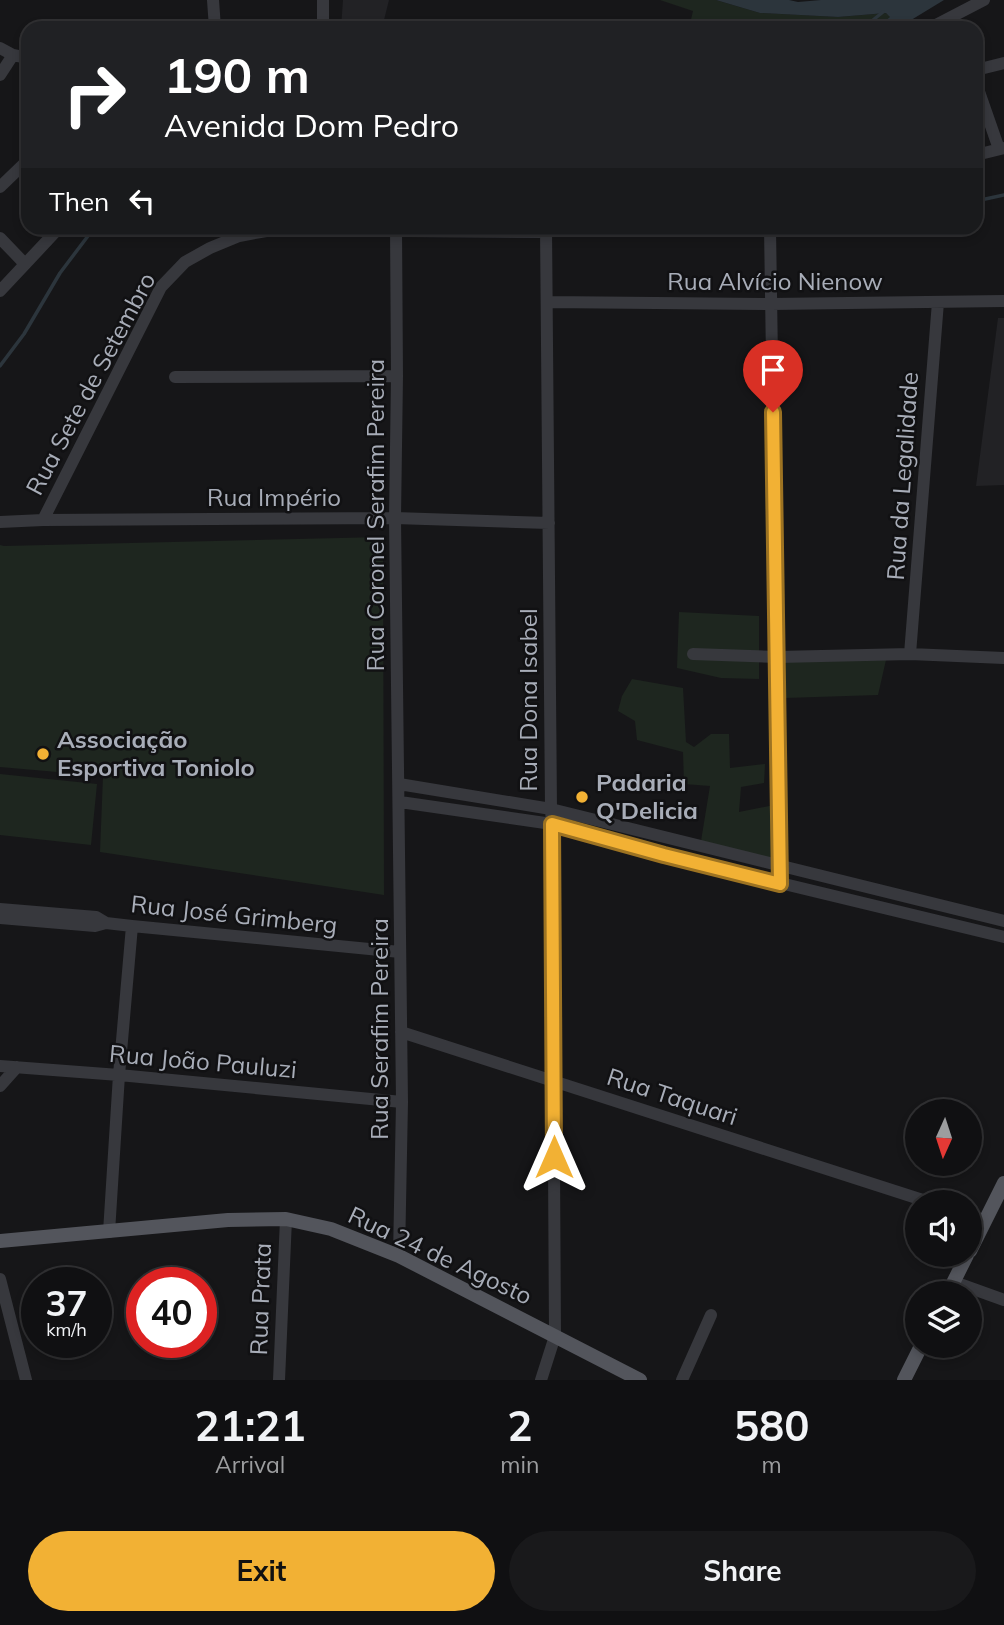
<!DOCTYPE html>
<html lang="en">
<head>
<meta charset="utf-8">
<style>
	body { margin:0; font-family:Mulish,sans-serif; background:#19191b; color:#f1f3f6; height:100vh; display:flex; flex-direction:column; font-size:26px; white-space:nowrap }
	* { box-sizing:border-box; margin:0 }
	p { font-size:23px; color:#9c9d9f }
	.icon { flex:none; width:38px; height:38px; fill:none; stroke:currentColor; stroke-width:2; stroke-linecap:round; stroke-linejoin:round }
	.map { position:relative; height:1380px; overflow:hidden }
	.details { display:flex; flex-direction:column; background:#101012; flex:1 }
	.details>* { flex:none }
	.hud { position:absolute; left:21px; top:21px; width:962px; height:214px; border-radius:21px; box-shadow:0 4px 10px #0003,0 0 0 2px #303032; background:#202124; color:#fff; overflow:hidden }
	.needle { width:46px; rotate:183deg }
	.controls { position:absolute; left:905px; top:1099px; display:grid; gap:14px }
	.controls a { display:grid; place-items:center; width:77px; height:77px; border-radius:50%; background:#101012; box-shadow:0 4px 10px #0003,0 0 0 2px #303032; font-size:35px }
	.speed { position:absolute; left:21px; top:1267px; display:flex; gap:14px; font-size:35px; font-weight:700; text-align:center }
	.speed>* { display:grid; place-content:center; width:91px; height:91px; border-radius:50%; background:#101012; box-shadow:0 4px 10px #0003,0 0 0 2px #303032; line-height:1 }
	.speed small { font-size:18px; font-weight:400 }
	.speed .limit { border:10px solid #d22; background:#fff; color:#111 }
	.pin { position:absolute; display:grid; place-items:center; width:60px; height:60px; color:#fff; margin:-72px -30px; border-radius:50% 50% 50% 0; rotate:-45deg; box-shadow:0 0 7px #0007 }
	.pin .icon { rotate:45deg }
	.me { position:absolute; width:77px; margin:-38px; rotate:0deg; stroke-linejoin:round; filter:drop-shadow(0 0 5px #0008) }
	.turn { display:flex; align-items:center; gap:24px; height:147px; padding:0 28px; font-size:32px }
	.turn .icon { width:91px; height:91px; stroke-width:2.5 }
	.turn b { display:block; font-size:49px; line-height:60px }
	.then { display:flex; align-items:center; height:66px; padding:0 28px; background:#0003; gap:14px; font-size:26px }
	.eta { display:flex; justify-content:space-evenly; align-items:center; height:119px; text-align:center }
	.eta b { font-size:42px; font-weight:700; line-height:49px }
	.cta { display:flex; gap:14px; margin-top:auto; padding:14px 28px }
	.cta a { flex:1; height:80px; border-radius:42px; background:#f2b134; color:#111; font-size:28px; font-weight:700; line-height:80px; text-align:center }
	.cta a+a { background:#19191b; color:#f1f3f6 }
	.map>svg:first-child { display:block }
</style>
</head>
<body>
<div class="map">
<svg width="1004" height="1380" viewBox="0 0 1004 1380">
	<rect width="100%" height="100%" fill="#161618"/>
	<!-- built -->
	<path fill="#222225" d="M343,0h46l-7,28h-41z
		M998,318h6v167l-28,1z"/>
	<!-- green -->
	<path fill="#1e261f" d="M660,0h56l44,13 78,4 48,-4 5,4 -15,11h-187l4,-17z
		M383,537l1,358 -284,-43 3,-76 -103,-9v-222l4,1z
		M679,612l80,4v63l-38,-1 -44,-10z
		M886,660l-8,35 -93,3 1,-36z
		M632,679l51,9 3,54 8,5 17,-13h18l1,34 35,-4 -1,19 -23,4 -2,25 35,-7 1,60 -74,-24 9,-55 -26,-2 -1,-32 -46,-12 -2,-19 -17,-10 4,-15z
		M0,774l97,10 -6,61 -91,-10z"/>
	<!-- water -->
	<path fill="#2c353c" d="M716,0h73l9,2 23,-2h123l-46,28h-17l-2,-2 11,-9 -4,-4 -48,4 -78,-4z"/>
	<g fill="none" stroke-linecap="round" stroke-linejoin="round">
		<!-- stream -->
		<path stroke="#2c353c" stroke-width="3.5" d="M863,28l20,-16
			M976,201l28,-6
			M788,228l18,6 49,-6
			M0,366l24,-32 36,-61 34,-45"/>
		<!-- minor -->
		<path stroke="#37383d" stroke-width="12" d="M213,0l2,28
			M323,0v28
			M930,28l54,-28
			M0,48l13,7 15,3
			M976,70l28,-7
			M0,75l13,-20
			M976,83l23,66
			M976,155l28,-7
			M0,187l28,-27
			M396,228l1,148 -2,142 7,584 -3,154
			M770,228l10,656
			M0,238l25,26
			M0,291l59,-63
			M547,302l224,2 233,-3
			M175,377l222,-1
			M43,520l118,-233 24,-25 25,-14 29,-12 33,-6 274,2
			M0,522l43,-2 352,-2 154,5
			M693,654l85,3 132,-3 94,4
			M910,654l28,-352
			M399,784l152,25 453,112
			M400,802l152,22 112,31 340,82
			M0,909l96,8 10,6
			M0,918l95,8 11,-3 26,3 268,26
			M401,1032l528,170
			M0,1066l119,9 283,27
			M0,1086l17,-19
			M970,1215l15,6
			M109,1232l10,-157 13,-149
			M0,1279l26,101
			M954,1282l50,18
			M279,1380l7,-161
			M541,1380l14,-44 -3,-512 -1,-15 -5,-581
			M682,1380l29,-65"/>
		<!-- major -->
		<path stroke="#53555c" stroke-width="14" d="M0,1241l228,-21 58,-1 45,10 68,27 241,124
			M970,1251l34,-68
			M948,1293l19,-38
			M904,1380l17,-34"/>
	</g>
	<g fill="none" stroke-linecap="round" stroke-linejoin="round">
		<defs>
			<path id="route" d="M554,1157l-2,-333 112,31 116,29 -7,-472"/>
		</defs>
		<!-- route casing -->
		<use href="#route" stroke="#9d7322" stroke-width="18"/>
		<!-- route -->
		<use href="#route" stroke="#f2b134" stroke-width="12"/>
	</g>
	<!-- markers -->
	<g fill="#f2b134" stroke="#111113" stroke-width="2.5">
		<circle cx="43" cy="754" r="7"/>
		<circle cx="582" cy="797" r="7"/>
	</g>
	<g text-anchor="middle" stroke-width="5" stroke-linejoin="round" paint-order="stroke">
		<!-- street labels -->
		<g font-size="24" fill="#a8adb8" stroke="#111113">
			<text x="775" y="290">Rua Alvício Nienow</text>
			<text transform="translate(91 384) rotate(-62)" y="8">Rua Sete de Setembro</text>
			<text transform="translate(903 476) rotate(-86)" y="8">Rua da Legalidade</text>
			<text x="274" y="506">Rua Império</text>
			<text transform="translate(376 515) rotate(-90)" y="8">Rua Coronel Serafim Pereira</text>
			<text transform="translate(529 700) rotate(-90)" y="8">Rua Dona Isabel</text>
			<text transform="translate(234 915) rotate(6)" y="8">Rua José Grimberg</text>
			<text transform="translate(380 1029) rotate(-90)" y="8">Rua Serafim Pereira</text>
			<text transform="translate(203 1062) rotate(5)" y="8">Rua João Pauluzi</text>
			<text transform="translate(672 1097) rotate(18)" y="8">Rua Taquari</text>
			<text transform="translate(440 1256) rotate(25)" y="8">Rua 24 de Agosto</text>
			<text transform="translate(261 1299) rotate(-88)" y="8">Rua Prata</text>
		</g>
		<!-- poi labels -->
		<g font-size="24" font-weight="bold" fill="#a8adb8" stroke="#111113" text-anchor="start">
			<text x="57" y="748">Associação<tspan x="57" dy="28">Esportiva Toniolo</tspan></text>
			<text x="596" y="791">Padaria<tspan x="596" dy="28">Q'Delicia</tspan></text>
		</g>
	</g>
</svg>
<div class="controls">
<a><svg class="needle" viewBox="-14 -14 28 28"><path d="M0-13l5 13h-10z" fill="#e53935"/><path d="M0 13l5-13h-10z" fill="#9c9d9f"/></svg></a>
<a><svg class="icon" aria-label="sound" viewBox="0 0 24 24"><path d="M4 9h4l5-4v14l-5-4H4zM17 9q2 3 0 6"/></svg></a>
<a><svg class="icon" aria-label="layers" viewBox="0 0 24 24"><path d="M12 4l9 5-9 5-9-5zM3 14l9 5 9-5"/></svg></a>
</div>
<div class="speed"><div>37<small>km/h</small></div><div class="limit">40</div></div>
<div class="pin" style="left:773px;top:412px;background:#d93025"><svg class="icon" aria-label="arrive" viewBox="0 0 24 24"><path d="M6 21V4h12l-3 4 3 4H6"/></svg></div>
<svg class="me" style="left:554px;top:1157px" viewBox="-20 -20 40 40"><path d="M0-17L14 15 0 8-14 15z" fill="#f2b134" stroke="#fff" stroke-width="4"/></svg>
<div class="hud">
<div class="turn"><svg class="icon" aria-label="right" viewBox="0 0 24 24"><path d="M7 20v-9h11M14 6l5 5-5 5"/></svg><div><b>190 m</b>Avenida Dom Pedro</div></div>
<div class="then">Then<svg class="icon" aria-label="left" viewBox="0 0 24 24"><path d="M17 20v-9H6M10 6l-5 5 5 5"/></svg></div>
</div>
</div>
<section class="details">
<div class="eta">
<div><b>21:21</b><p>Arrival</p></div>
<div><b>2</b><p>min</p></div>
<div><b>580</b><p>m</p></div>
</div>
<div class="cta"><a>Exit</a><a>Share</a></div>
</section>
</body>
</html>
